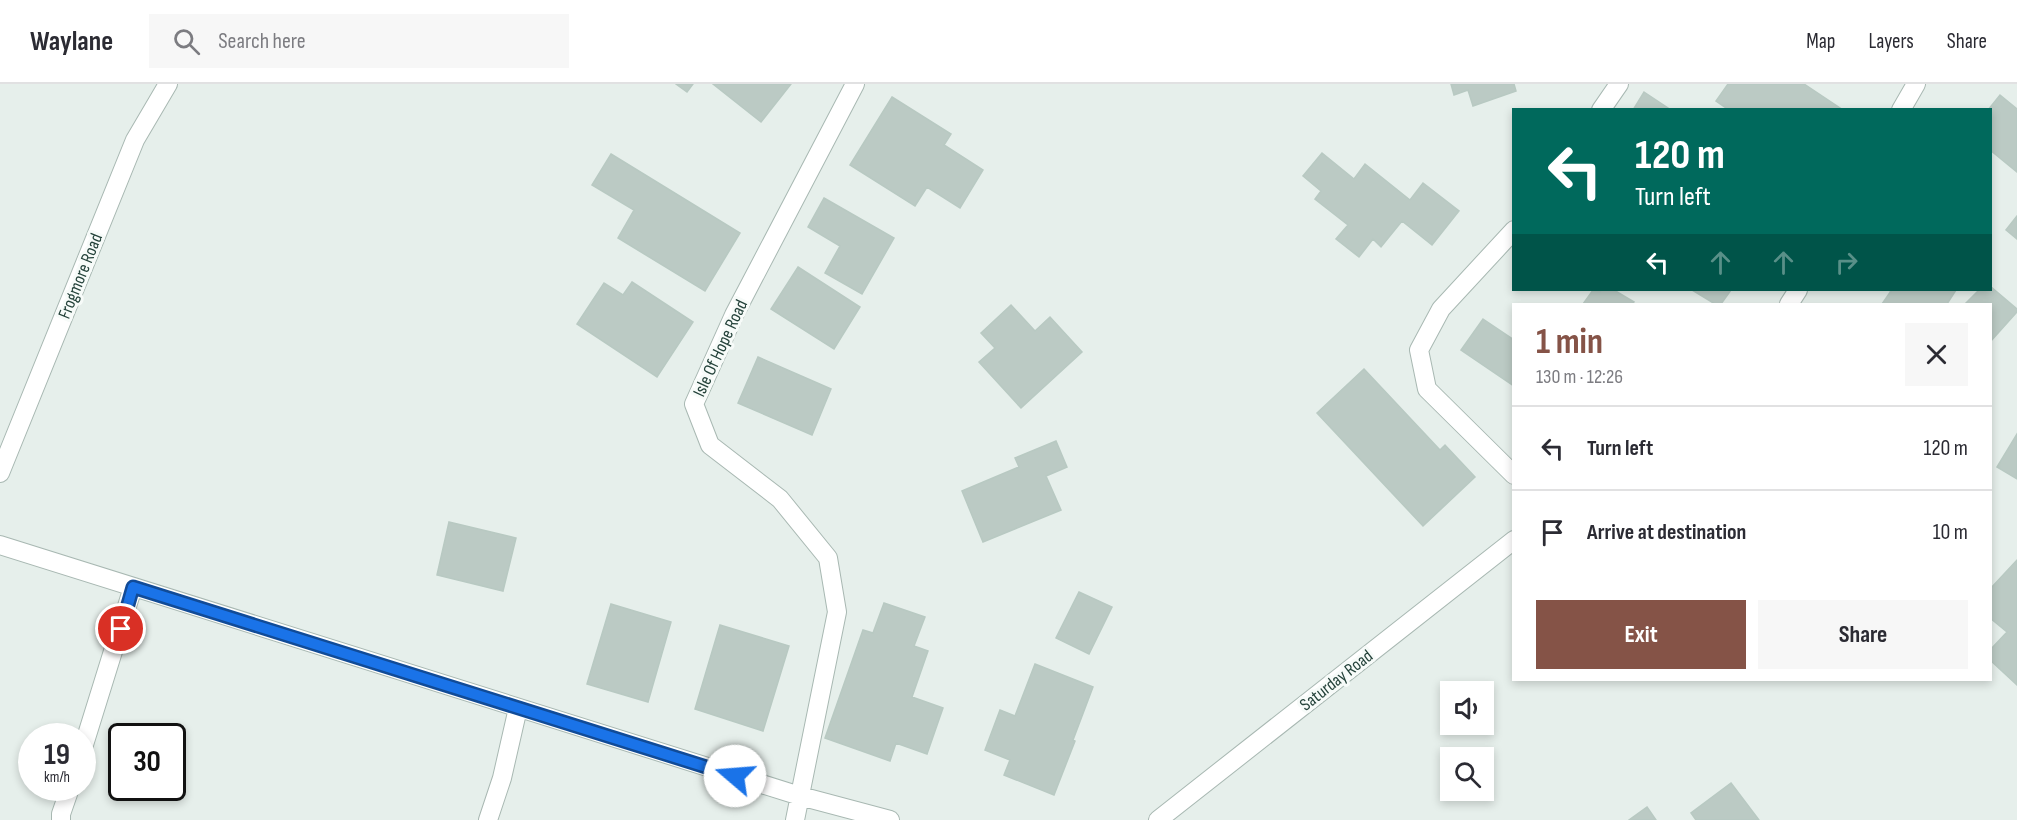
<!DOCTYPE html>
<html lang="en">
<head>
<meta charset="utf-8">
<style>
	body { margin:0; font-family:"Sofia Sans Condensed",sans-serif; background:#f7f7f7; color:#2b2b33; height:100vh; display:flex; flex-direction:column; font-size:22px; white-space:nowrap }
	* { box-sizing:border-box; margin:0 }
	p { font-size:20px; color:#7c7c81 }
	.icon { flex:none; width:33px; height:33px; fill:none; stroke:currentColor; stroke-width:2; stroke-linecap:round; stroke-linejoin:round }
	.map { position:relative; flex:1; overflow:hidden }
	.panel { position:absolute; left:1512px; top:219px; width:480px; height:378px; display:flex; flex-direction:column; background:#fff; border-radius:0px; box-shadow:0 3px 9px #0003 }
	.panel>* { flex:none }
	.hud { position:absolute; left:1512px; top:24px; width:480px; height:183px; border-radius:0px; box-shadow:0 3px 9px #0003; background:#00695c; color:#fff; overflow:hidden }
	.tools { position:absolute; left:1440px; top:597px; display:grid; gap:12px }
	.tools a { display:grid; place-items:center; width:54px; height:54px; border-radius:0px; background:#fff; box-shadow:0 3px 9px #0003; font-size:30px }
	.speed { position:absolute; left:18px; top:639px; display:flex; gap:12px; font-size:30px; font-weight:700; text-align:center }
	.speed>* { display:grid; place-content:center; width:78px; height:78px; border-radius:50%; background:#fff; box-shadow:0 3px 9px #0003; line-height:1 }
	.speed small { font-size:15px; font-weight:400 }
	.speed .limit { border:3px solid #111; border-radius:9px; background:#fff; color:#111 }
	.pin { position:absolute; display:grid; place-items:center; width:51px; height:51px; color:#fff; margin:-26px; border:3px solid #fff; border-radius:50%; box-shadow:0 2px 6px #0007 }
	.me { position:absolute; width:66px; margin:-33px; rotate:288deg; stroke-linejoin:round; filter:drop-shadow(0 0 4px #0008) }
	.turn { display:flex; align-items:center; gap:21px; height:126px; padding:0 24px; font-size:27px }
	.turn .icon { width:78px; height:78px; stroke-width:2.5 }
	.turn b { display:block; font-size:42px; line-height:51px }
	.lanes { display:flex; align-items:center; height:57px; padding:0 24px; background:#0003; justify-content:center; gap:30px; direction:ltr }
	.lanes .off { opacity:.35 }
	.round { display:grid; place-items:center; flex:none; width:63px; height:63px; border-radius:0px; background:#f7f7f7 }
	.head { display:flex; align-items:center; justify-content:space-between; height:102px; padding:0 24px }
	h1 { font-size:36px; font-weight:700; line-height:45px; color:#855347 }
	.primary-button { display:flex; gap:12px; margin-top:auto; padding:12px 24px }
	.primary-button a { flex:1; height:69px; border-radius:0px; background:#855347; color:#fff; font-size:24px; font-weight:700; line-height:69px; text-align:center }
	.primary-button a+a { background:#f7f7f7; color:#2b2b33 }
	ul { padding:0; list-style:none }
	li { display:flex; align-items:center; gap:18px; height:84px; padding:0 24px; border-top:2px solid #e1e1e2 }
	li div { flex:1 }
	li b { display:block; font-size:22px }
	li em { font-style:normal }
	header { display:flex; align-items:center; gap:36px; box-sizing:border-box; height:84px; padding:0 30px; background:#fff; border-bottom:2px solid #e1e1e2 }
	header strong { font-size:28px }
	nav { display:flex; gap:33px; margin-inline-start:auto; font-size:21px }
	.search { width:420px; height:54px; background:#f7f7f7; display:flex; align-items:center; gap:15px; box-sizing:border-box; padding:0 21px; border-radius:0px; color:#7c7c81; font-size:22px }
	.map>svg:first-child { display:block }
</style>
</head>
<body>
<header>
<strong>Waylane</strong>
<div class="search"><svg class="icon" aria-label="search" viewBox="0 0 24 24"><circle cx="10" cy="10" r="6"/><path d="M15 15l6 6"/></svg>Search here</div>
<nav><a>Map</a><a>Layers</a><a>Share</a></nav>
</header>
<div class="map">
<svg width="2017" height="736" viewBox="0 0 2017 736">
	<rect width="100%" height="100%" fill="#e6efeb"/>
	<!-- building -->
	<path fill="#bbcac4" stroke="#b8c9c2" stroke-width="1.5" d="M676,0h17l-6,8z
		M713,0h78l-30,38z
		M1451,0h63l2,7 -43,15 -5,-16 -14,5z
		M1728,0h76l39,26h-114l-13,-9z
		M1644,8l27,18h-38z
		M2000,11l17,14v63l-27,-22v-40h-2z
		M892,13l59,37 -7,11 39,25 -23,38 -33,-21 -12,19 -65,-41z
		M1322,69l32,26 11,-15 45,36 13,-17 36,28 -27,34 -30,-24 -21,26 -8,-8 -14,18 -23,-18 12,-14 -33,-26 6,-8 -18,-15z
		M611,70l129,79 -35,58 -87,-53 16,-28 -42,-25z
		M824,114l70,40 -32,56 -37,-21 15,-27 -32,-19z
		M2017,132v23l-11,-9z
		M798,183l62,40 -26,42 -63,-40z
		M632,198l61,40 -36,55 -80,-53 27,-41 19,12z
		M1990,202l27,23v3l-27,30v-38h-25l14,-14h11z
		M1593,206l7,2 1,-2h13l20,12 -2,2h-49z
		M1692,206h39l-10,14h-6z
		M1888,206h68l-9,14h-65l9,-13z
		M1011,221l24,26 15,-14 32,35 -61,56 -42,-46 16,-14 -14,-15z
		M1483,235l31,21v46l-53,-36z
		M758,273l73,32 -19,46 -74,-32z
		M1364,285l76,81 5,-5 30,32 -52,49 -106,-113z
		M2017,350v45l-20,-12z
		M1056,357l11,26 -21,9 15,34 -78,32 -21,-51 57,-24 -4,-9z
		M449,438l67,16 -13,53 -66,-16z
		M2017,476v125l-27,-25v-10l17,-18 -17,-14v-29z
		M1079,508l33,15 -23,47 -33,-16z
		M884,519l41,14 -11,29 14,5 -16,46 31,11 -16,46 -31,-11 -6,18 -65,-23 38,-108 10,3z
		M611,520l60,18 -23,80 -61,-18z
		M720,541l69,21 -26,85 -68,-22z
		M1035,580l58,23 -20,53 2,1 -21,54 -50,-20 6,-15 -25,-10 15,-40 15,6z
		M1731,699l28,37h-63l-5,-7z
		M1647,723l9,13h-27z"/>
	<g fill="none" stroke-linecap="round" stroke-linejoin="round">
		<defs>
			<path id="minor" d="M1601,26l18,-26
				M1901,26l15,-26
				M1514,146l-73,79 -22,41 8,39 87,86
				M1789,220l9,-14
				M0,389l135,-333 33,-56
				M0,461l800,251 90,24
				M82,667l51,-164
				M61,736v-6l9,-26
				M488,736l14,-42 16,-70
				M795,736l42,-208 -9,-54 -48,-59 -70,-54 -16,-41 40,-89 121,-231
				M1158,736l356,-280"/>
		</defs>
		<!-- minor casing -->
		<use href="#minor" stroke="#a8b8b2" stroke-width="20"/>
		<!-- minor -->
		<use href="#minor" stroke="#fff" stroke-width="18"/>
	</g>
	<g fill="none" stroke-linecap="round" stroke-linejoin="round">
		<defs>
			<path id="route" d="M121,545l12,-42 602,189"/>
		</defs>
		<!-- route casing -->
		<use href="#route" stroke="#114b97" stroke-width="15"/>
		<!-- route -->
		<use href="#route" stroke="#1a73e8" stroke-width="10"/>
	</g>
	<g text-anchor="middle" stroke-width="6" stroke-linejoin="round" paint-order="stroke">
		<!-- street labels -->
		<g font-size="18" fill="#24423a" stroke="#f7fbf9">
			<text transform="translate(80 192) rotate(-68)" y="6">Frogmore Road</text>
			<text transform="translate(720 264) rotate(-65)" y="6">Isle Of Hope Road</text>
			<text transform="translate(1336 596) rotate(-38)" y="6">Saturday Road</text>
		</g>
	</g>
</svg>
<div class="tools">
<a><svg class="icon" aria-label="sound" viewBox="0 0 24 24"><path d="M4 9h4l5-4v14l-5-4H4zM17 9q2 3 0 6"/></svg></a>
<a><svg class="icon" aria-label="search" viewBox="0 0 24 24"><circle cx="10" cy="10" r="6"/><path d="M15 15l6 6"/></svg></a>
</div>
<div class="speed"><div>19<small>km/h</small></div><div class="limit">30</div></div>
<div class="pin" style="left:121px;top:545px;background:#d93025"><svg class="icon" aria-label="arrive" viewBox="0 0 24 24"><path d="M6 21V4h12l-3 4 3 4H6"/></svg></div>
<svg class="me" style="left:735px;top:692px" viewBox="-20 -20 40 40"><circle r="19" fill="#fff"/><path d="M0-13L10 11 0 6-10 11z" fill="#1a73e8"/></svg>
<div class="hud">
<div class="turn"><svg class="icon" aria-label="left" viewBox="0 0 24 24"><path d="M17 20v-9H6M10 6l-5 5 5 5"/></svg><div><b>120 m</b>Turn left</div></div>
<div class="lanes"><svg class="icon" aria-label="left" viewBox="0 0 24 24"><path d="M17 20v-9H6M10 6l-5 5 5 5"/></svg><svg class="icon off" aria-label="ahead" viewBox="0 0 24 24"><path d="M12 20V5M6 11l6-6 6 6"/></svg><svg class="icon off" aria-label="ahead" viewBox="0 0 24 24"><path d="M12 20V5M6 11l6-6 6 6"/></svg><svg class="icon off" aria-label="right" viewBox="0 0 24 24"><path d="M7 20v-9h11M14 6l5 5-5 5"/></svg></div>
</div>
<section class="panel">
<div class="head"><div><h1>1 min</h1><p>130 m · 12:26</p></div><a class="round"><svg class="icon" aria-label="close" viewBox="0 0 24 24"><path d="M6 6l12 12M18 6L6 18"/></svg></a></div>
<ul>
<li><svg class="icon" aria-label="left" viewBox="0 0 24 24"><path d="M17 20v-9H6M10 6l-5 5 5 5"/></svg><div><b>Turn left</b></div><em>120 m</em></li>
<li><svg class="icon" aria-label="arrive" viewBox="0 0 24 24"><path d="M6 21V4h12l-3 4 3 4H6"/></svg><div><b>Arrive at destination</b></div><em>10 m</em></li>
</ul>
<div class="primary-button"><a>Exit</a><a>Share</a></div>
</section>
</div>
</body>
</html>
